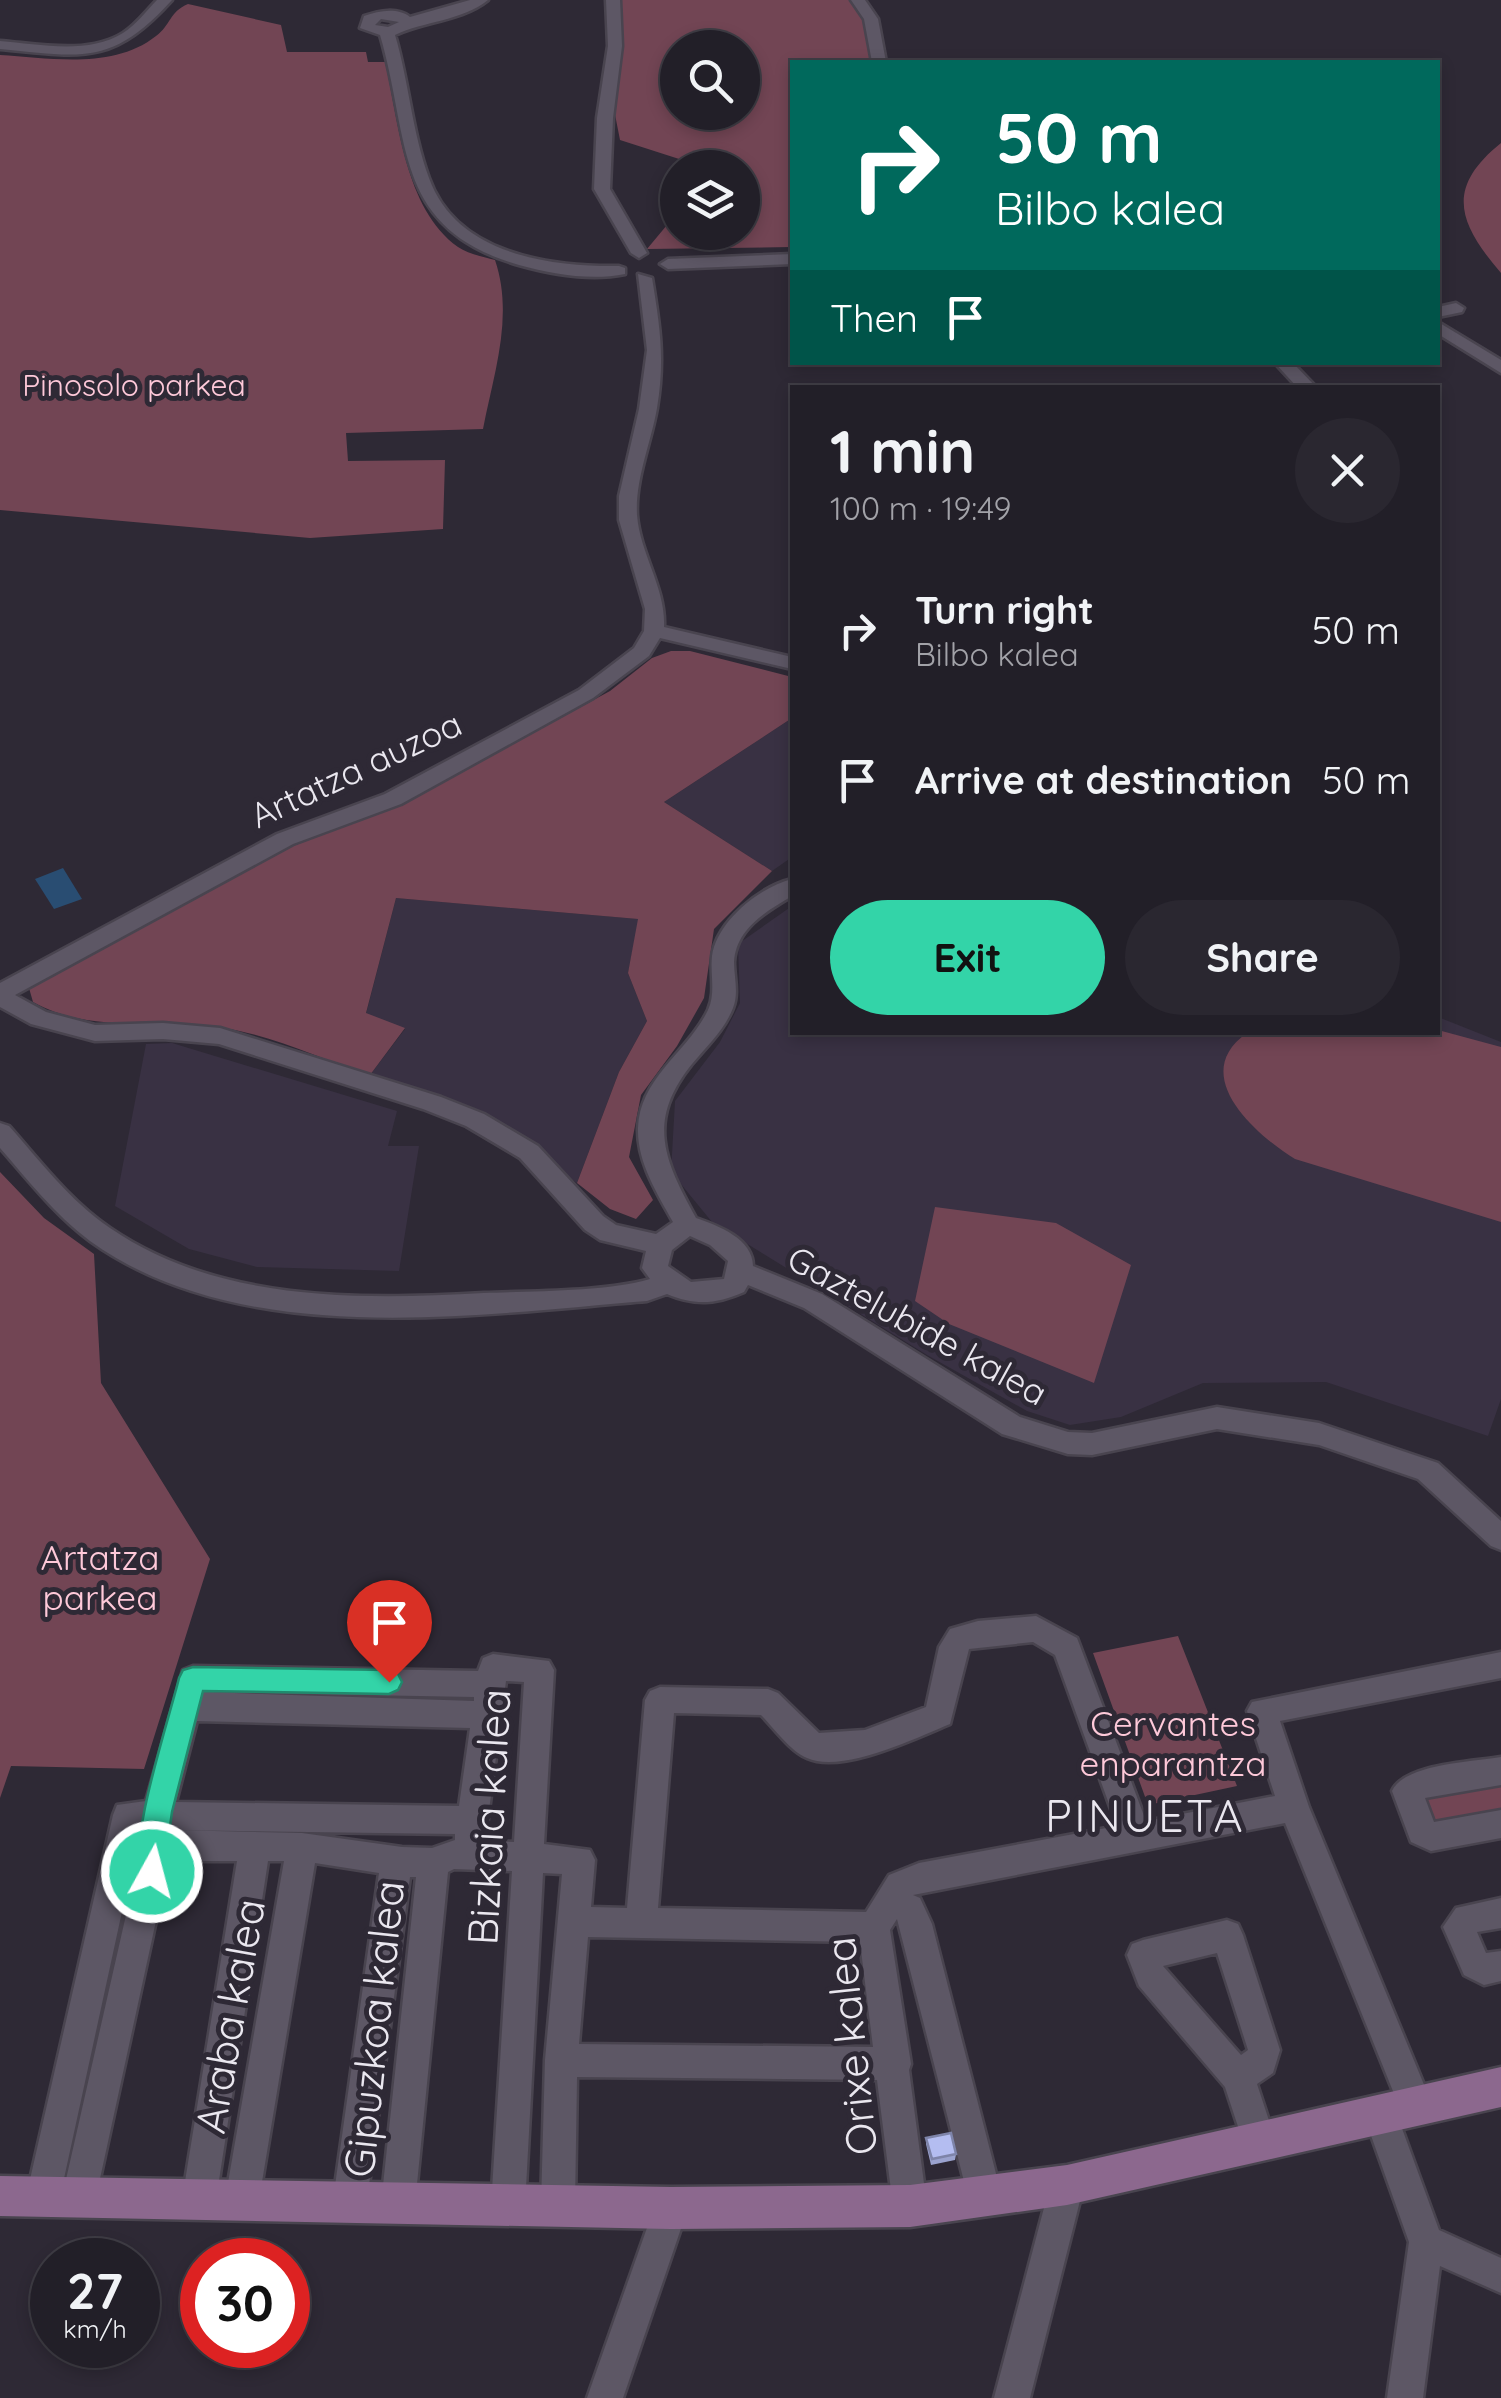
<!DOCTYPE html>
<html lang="en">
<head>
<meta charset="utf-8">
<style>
	body { margin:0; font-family:Quicksand,sans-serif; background:#2a2730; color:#f1f3f6; height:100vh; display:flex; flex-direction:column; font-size:38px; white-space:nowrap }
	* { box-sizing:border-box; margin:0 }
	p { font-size:32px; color:#a2a2a8 }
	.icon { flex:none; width:55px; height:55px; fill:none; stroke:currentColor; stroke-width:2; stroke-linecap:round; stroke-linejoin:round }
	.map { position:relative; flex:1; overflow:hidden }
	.drawer { position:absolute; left:790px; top:385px; width:650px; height:650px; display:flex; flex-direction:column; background:#221f28; border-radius:0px; box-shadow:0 5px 15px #0003,0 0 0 2px #3f3d45 }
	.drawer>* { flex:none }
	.hud { position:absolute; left:790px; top:60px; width:650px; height:305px; border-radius:0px; box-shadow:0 5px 15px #0003,0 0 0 2px #3f3d45; background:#00695c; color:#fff; overflow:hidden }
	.fabs { position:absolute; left:660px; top:30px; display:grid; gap:20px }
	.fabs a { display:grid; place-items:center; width:100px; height:100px; border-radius:50%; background:#221f28; box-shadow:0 5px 15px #0003,0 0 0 2px #3f3d45; font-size:50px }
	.speed { position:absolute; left:30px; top:2238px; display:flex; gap:20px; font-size:50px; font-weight:700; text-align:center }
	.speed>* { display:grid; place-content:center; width:130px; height:130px; border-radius:50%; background:#221f28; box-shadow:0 5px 15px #0003,0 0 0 2px #3f3d45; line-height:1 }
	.speed small { font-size:25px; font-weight:400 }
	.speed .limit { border:15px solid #d22; background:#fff; color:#111 }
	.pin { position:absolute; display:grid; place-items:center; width:85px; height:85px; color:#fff; margin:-102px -42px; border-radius:50% 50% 50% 0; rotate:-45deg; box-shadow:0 0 10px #0007 }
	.pin .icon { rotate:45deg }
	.me { position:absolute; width:110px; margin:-55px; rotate:7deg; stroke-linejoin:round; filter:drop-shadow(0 0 8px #0008) }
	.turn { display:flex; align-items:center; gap:35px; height:210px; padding:0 40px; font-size:45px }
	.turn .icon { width:130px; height:130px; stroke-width:2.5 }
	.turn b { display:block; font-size:70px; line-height:85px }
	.then { display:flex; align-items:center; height:95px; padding:0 40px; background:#0003; gap:20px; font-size:38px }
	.round { display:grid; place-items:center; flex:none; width:105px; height:105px; border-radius:52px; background:#2a2730 }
	.summary { display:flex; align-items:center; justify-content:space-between; height:170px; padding:0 40px }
	h1 { font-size:60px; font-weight:800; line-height:75px }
	.button { display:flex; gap:20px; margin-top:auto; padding:20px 40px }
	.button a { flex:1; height:115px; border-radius:60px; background:#33d4a8; color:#111; font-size:40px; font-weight:800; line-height:115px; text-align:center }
	.button a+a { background:#2a2730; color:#f1f3f6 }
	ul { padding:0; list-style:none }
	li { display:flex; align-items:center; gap:30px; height:150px; padding:0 40px }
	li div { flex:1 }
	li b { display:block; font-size:38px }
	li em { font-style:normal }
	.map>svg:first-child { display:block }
</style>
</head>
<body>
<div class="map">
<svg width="1501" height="2398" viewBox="0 0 1501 2398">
	<rect width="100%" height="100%" fill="#2e2935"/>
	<!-- built -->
	<path fill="#393143" d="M792,718v139l-20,14 -108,-69z
		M396,898l243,21 -11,54 19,48 -28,51 -42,111 -94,-69 -113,-39 35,-46 -39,-15z
		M792,906v126h646v-15l63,25v357l-13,37 -162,-54 -123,1 -82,34 -51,8 -43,-14 -100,-56 -215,-133 -41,-50 4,-71 45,-59 20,-39 -2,-59z
		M172,1043l225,68 -9,35h31l-20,125 -142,-4 -68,-18 -74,-43 31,-162z"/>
	<!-- green -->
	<path fill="#724554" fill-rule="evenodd" d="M606,0h252l21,62h-87v185l-145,2 30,-36 1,19h64v-64l-38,-1 -84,-27 -11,-56zM678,48h64v64h-64z
		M188,4l93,21 6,27h79l2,10h17c14,59 19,146 73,185 10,7 26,10 37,13 19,56 -1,112 -12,169l-137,4 2,28 97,-1 -2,69 -133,9 -310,-28v-455c50,3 113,15 156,-19 15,-11 13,-24 32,-32z
		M1501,143v130c-43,-50 -56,-85 0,-130z
		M671,651h19l102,26v41l-128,84 108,69 -58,58 -10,69 -27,48 -36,49 -12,62 24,43 -17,19 -26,-10 -33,-26 42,-111 28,-51 -19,-48 10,-54 -242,-21 -30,115 39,15 -35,47c-47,-15 -98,-40 -147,-47 -63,-9 -133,6 -190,-26l-4,-14 264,-142 113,-44 204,-111 42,-33z
		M1438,1030l63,17v175l-206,-63c-39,-24 -108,-84 -48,-126z
		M0,1172l44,46 50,36 7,129 109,176 -66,210 -133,-3 -11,32z
		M935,1207l121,16 75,42 -37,118 -145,-59 -34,-23z
		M1178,1636l59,150 -89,19 -55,-152z
		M1501,1778v35l-70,12 -14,-33z"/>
	<!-- water -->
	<path fill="#294d72" d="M63,868l19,31 -28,10 -19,-30z"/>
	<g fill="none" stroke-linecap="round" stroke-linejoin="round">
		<defs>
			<path id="street" d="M157,0h15c-60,66 -89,57 -172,49v-8c38,3 88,14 123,-8 13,-8 23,-22 34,-33z
				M470,0h18c-26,21 -64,21 -93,35 14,47 17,97 34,143 27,76 120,89 190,88l6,2v6c-34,7 -74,0 -106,-9 -128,-37 -108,-125 -139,-230l-20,-7 4,-12c15,-5 33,-9 46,1zM381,19l18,3 -11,5 -13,-2z
				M606,0h14l2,46 -9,72 -3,71 37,64 -8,5 -8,-5 -37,-64 3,-71 11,-72z
				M851,0h14l13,19 8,43h-14l-8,-43z
				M792,254v10l-124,5 -8,-5 8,-5z
				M638,274l14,4c8,48 13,82 5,130 -6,35 -22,71 -20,107 3,39 29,73 27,112l128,30v12l-132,-31 -11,18 -56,42 -192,106 -108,40 -278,151 31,17 49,13 68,-2 57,5 221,69 43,17 54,32 65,70 13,9 40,9 17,-12c-16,-29 -36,-60 -35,-94 2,-51 50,-76 70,-118 8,-17 2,-36 4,-54 5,-35 48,-69 80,-77v17c-25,15 -56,32 -58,66 0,15 5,31 -1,46 -8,21 -26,38 -41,56 -46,57 -28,96 4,154 23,8 57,21 57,48l69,28 198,123 48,15 24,1 125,-26 102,16 119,40 63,58v29l-10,-4 -73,-67 -99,-34 -102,-16 -125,26 -24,-1 -66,-20 -198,-126 -56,-23 -4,7c-27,12 -49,14 -77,2l-20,7c-175,14 -405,49 -557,-60 -35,-26 -62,-61 -90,-93v-25l9,3c31,35 61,75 101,102 108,74 248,72 374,65 47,-2 122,-1 166,-14l-8,-11 4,-17 -46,-11 -15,-10 -65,-72 -54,-32 -43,-17 -204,-65 -56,-5 -68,2 -64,-17 -31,-17v-24l277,-149 108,-40 194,-104 55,-42 10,-17 1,-22 -26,-89v-24l20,-87 8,-59zM690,1236l20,9 18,16 -4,18 -33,3 -23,-16 4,-16z
				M1456,303l8,5 -2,4 -24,5v-10z
				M1438,322l63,38v13l-63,-39z
				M1274,362h18l25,26h-19z
				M1036,1616l41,22 69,183 129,-25 -28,-85 5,-9 249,-50v26l-221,43 29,86 123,297 -5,12 -12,5 -12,-5 -118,-293 -372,72 7,3 12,26 70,273 -5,12 -12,5 -12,-5 -5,-12 -71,-278 -7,11 21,134 -2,6 18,136 -5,12 -12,5 -12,-5 -5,-12 -16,-126 -300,-3 -2,128 -5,12 -12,5 -12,-5 -5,-12 4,-145 17,-186 -19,-1 -18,333 -5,12 -12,5 -12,-5 -5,-12 21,-335 -58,-2 -6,3 -33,332 -5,12 -12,5 -12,-5 -5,-12 35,-327h-6l-43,323 -5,12 -12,5 -12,-5 -5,-12 46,-327 -64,-10 -56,337 -5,12 -12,5 -12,-5 -5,-12 59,-339h-16l-52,339 -5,12 -12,5 -12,-5 -5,-12 55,-339h-68l-73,336 -5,12 -12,5 -12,-5 -5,-12 74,-326 1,-10h-4l-73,336 -5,12 -12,5 -12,-5 -5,-12 87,-382 4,-10 29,-4 37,-131 10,-4 285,5 5,-13 10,-4 56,7 5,9 -10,174 46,6 5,10 -4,47 36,1 18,-208 5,-9 10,-4 108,2 10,4 41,40 46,-3 61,-23 13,-60 11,-18 28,-8zM1033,1642l22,13 62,171 -198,37 -30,12 -23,37 -208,-4 16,-195 87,2c13,13 29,36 46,43 35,16 109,-20 143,-34l19,-75zM506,1681l18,1 -10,160 -29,-1zM204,1692l270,5v4zM197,1721l273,7 -11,78 -283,-4zM172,1830l283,4v6l-23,8 -30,-1 -100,-14zM588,1937l272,5 13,105 -294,-3z
				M1501,1757v28l-76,13 9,24 67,-12v28l-70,13 -20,-9 -19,-51c12,-27 80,-29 109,-34z
				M1501,1898v30l-24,4 9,21 15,-2v30l-17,4 -20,-10 -21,-48 13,-19z
				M1227,1920l11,4 5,11 37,115 -7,23 -16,11 19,58 -5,12 -12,5 -12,-5 -22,-67 -86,-101 -12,-31 5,-11 11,-4zM1217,1953l31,97 -7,5 -78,-89z
				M1380,2096l12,5 47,129 62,28v35l-61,-27 -17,132h-36l22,-156 -46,-129 5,-12z
				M1067,2168l12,5 5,12 -54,213h-36l56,-213 5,-12z
				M671,2191l12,5 5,12 -65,190h-36l67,-190 5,-12z"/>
			<path id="secondary" d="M1501,2067v40l-434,98 -157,22 -239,2 -671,-13v-40l671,11 239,-2 157,-20z"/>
		</defs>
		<!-- street casing -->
		<use href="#street" stroke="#49444f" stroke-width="5"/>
		<!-- secondary casing -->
		<use href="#secondary" stroke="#49444f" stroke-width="5"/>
		<!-- street -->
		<use href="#street" fill="#5d5765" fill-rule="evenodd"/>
		<!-- secondary -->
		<use href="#secondary" fill="#8c688e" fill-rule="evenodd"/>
	</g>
	<!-- wall -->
	<path fill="#9ba3cf" d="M926,2138l30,16 -1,6 -24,5 -5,-21z"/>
	<!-- building -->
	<path fill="#b4bdf1" stroke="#7e84a9" stroke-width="2.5" d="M951,2133l5,21 -24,5 -6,-21z"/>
	<!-- route -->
	<path fill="#33d4a8" stroke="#218a6d" stroke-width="2.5" d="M193,1667l196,3 9,4 4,8 -4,8 -9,4 -186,-3 -31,121 -10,69 -10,4 -10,-4c-16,-35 27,-161 37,-203l4,-8z"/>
	<g text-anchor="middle" stroke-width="10" stroke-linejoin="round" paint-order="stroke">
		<!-- far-park labels -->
		<g font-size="30" fill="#fec9d9" stroke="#2e2935">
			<text x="134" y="396">Pinosolo parkea</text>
		</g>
		<!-- street labels -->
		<g font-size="35" fill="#eae7ef" stroke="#2e2935">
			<text transform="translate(356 770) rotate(-25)" y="12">Artatza auzoa</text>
			<text transform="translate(917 1326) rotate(29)" y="12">Gaztelubide kalea</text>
		</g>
		<!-- park labels -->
		<g font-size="35" fill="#fec9d9" stroke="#2e2935">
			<text x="100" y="1570">Artatza<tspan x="100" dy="40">parkea</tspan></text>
			<text x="1173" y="1736">Cervantes<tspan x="1173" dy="40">enparantza</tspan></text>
		</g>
		<!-- near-street labels -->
		<g font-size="42" fill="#eae7ef" stroke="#2e2935">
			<text transform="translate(489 1817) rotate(-87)" y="15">Bizkaia kalea</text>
			<text transform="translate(230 2016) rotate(-80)" y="15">Araba kalea</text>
			<text transform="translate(374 2029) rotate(-84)" y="15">Gipuzkoa kalea</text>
			<text transform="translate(851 2046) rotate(-96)" y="15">Orixe kalea</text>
		</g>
		<!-- near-neighbourhood labels -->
		<g font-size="45" letter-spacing="2.5" fill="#eae7ef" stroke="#2e2935">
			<text x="1145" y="1832">PINUETA</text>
		</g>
	</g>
</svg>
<div class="fabs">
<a><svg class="icon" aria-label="search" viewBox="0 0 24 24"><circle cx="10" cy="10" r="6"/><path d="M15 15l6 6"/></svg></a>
<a><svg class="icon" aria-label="layers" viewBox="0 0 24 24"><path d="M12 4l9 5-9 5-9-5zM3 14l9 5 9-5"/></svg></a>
</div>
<div class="speed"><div>27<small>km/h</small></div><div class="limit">30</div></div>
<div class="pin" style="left:389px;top:1682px;background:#d93025"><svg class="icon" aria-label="arrive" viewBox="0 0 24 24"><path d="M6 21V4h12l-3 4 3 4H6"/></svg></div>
<svg class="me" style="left:152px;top:1872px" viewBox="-20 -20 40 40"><circle r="17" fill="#33d4a8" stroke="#fff" stroke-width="3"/><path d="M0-11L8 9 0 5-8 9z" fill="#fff"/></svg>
<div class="hud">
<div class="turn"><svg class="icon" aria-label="right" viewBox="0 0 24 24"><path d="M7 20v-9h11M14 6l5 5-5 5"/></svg><div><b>50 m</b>Bilbo kalea</div></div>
<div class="then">Then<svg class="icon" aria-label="arrive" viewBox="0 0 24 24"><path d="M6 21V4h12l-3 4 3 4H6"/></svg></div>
</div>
<section class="drawer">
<div class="summary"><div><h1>1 min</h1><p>100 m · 19:49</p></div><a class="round"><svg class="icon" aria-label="close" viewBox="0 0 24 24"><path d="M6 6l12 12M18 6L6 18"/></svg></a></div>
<ul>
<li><svg class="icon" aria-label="right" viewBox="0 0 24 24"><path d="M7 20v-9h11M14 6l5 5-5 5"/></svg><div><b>Turn right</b><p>Bilbo kalea</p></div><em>50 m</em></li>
<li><svg class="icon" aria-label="arrive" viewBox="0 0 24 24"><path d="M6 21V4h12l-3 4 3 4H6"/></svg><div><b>Arrive at destination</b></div><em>50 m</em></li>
</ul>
<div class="button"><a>Exit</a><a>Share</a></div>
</section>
</div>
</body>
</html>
